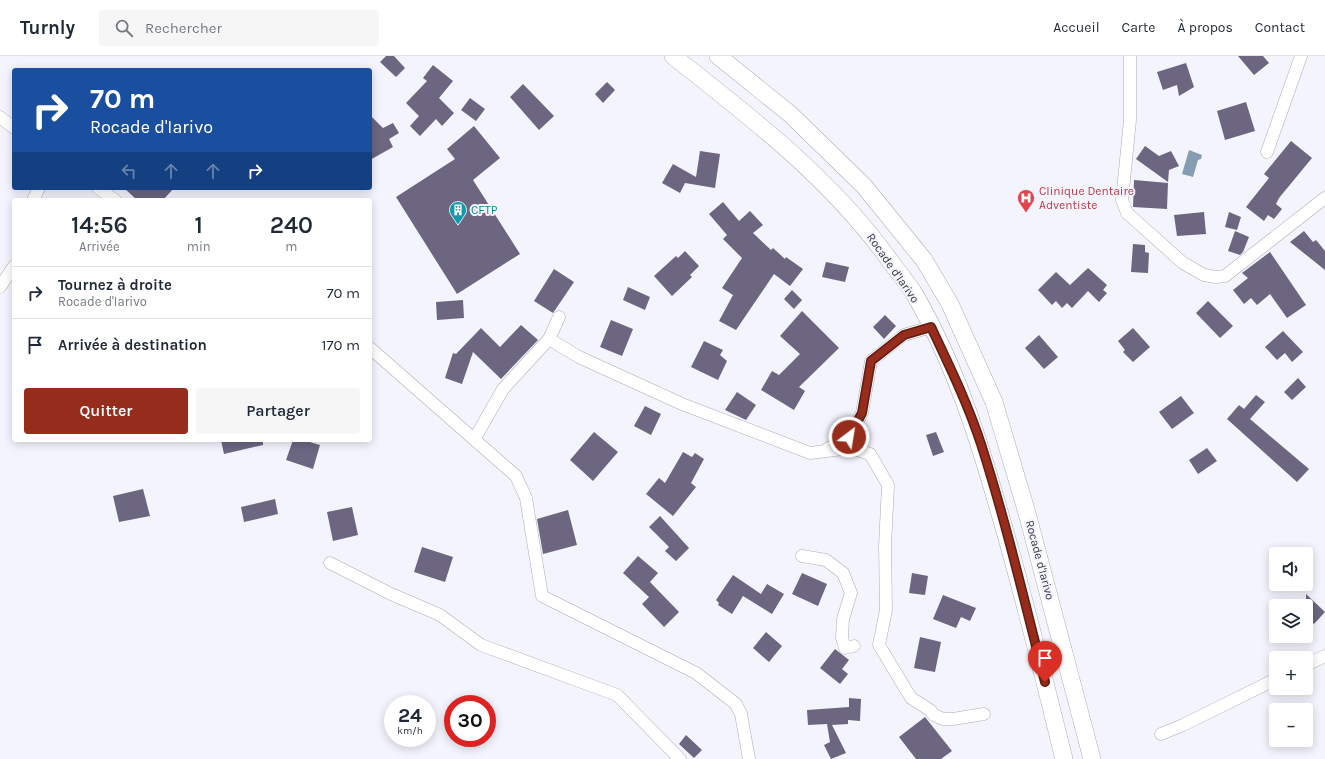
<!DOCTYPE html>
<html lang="fr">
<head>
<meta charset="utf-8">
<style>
	body { margin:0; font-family:Karla,sans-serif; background:#f6f6f7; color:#1f2937; height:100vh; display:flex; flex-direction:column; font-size:15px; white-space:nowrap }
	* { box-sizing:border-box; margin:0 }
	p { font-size:13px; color:#747a83 }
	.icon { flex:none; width:22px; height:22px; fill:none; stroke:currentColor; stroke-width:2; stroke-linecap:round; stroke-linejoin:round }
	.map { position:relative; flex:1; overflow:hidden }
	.side { position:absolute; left:12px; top:142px; width:360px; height:244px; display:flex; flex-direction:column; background:#fff; border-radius:4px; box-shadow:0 2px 10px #0003 }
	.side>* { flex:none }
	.banner { position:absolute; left:12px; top:12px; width:360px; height:122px; border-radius:4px; box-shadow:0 2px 10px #0003; background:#1a4fa0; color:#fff; overflow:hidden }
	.controls { position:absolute; left:1269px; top:491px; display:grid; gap:8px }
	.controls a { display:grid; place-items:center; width:44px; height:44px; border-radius:4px; background:#fff; box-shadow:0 2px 10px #0003; font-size:20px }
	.speed { position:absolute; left:384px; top:639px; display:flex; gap:8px; font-size:20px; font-weight:700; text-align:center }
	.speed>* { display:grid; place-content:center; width:52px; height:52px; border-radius:50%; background:#fff; box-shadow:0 2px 10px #0003; line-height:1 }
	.speed small { font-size:10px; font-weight:400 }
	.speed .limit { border:6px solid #d22; background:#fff; color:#111 }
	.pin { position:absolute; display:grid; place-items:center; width:34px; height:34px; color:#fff; margin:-41px -17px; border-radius:50% 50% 50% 0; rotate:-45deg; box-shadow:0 0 4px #0007 }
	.pin .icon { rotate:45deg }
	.me { position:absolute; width:44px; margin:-22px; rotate:31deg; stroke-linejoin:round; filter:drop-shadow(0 0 3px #0008) }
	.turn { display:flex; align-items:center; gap:14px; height:84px; padding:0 12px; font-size:18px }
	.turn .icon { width:52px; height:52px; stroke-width:2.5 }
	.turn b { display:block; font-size:28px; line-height:34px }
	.lanes { display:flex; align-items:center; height:38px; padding:0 12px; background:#0003; justify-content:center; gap:20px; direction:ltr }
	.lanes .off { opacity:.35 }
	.eta { display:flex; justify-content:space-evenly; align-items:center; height:68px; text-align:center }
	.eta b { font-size:24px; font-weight:600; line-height:28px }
	.action { display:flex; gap:8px; margin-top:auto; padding:8px 12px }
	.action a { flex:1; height:46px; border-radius:4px; background:#952c1c; color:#fff; font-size:16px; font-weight:600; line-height:46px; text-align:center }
	.action a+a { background:#f6f6f7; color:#1f2937 }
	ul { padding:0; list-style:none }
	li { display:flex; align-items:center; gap:12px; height:52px; padding:0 12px; border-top:1px solid #e0e1e3 }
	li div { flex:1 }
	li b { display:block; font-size:15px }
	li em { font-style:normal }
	header { display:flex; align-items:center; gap:24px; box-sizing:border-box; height:56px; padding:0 20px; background:#fff; border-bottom:1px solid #e0e1e3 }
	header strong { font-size:19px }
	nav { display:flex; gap:22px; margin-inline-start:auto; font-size:14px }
	.search { width:280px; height:36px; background:#f6f6f7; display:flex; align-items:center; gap:10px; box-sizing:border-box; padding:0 14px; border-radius:4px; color:#747a83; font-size:15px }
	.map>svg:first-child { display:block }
</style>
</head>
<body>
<header>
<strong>Turnly</strong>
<div class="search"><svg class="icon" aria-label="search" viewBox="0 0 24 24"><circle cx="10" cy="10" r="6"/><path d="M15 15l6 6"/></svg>Rechercher</div>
<nav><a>Accueil</a><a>Carte</a><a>À propos</a><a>Contact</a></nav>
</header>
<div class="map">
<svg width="1325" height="703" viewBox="0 0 1325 703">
	<rect width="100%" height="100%" fill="#f3f4fd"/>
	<!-- water -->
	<path fill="#869cb3" d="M1189,94l13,5 -1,4 -3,1 -5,17 -11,-3z"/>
	<!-- building -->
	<path fill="#6c6681" d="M386,0h8l11,12 -9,9 -16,-15z
		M1238,0h25l6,7 -15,12z
		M1186,7l8,24 -15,9 -2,-11 -14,5 -6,-18z
		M433,9l20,16 -14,17 15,15 -12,13 -6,-7 -16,17 -10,-10 9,-10 -13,-13 21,-22 -4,-3z
		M607,26l8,8 -12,13 -8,-9z
		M523,28l31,32 -15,14 -29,-33z
		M470,42l15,11 -9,12 -15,-11z
		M1246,46l9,29 -30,9 -8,-29z
		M370,59l13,13 10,-5 6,10 -10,6 4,8 -23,13z
		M474,70l26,32 -27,22 47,74 -63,40 -61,-97 59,-38 -8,-10z
		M1291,85l21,17 -33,40 -3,6 6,5 -8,10 -6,-4 -4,6 -18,-14 23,-29 -5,-4z
		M1145,90l14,10 12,-5 8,15 -10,4 -1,12 -32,-23z
		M700,95l20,3 -5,34 -30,-5 -5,10 -18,-10 11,-19 23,13z
		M1134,124l34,3 -1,26 -34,-2z
		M124,132h50l-11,12h-26z
		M723,146l16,19 11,-10 13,14 -10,8 18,17 2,-2 12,11 1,-2 17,12 -13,17 -16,-12 -38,56 -17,-9 14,-26 -11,-7 20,-30 -19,-19 4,-4 -18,-21z
		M1204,156l2,22 -29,2 -3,-21z
		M1229,156l12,5 -4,13 -12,-3z
		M1235,175l14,6 -6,15 -3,3 -12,-4z
		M1304,175l9,11 3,-2 9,11v19l-35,-28z
		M1133,188l12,1v7l4,1 -1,20 -17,-1z
		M685,195l14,15 -9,9 2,2 -20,19 -18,-20 22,-20 2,2z
		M1270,196l36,53 -19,13 -17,-24 -13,11 -6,-7 -7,6 -11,-14 15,-12 -6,-5z
		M826,206l23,5 -4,15 -23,-5z
		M1088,212l19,17 -4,5 4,3 -8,9 -11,-11 -16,17 -5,-5 -5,5 -6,-7 -4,4 -14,-15 18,-18 14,13z
		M554,213l20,13 -21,31 -19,-12z
		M628,231l22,10 -5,13 -22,-10z
		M792,234l10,10 -8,9 -10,-10z
		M463,244l1,18 -27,2 -1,-18z
		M1208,245l25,25 -13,12 -24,-25z
		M802,255l37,37 -40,39 6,4 -11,19 -33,-20 11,-19 7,4 21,-21 -20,-18z
		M885,259l11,11 -12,13 -11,-12z
		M611,264l22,9 -11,27 -22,-9z
		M521,269l17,15 -37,39 -28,-27 -11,32 -17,-6 8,-25 3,1 25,-26 19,19z
		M1133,272l17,19 -17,15 -10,-10 2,-2 -7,-9z
		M1283,275l20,21 -11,10 -7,-9 -8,7 -12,-13z
		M1039,279l19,22 -14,12 -19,-21z
		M704,285l19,9 -3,5 7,6 -9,19 -27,-13z
		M1298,322l8,9 -14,13 -8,-8z
		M737,336l19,13 -10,15 -21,-10z
		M1256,339l9,7 -15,17 59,50 -12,13 -70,-63 12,-14 5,4z
		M1181,340l13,17 -22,16 -13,-17z
		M645,350l16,8 -10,21 -17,-9z
		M594,376l24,20 -25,29 -23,-21z
		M936,376l8,20 -11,4 -7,-21z
		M221,384h42v5l-39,9z
		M293,384h10l17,5 -7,24 -27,-9z
		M1207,392l10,13 -19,13 -9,-14z
		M683,396l9,5 3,-4 9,6 -13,24 5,4 -23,29 -27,-22 13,-16 6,5z
		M143,433l7,27 -31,6 -6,-26z
		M275,443l3,15 -34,8 -3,-15z
		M352,451l6,28 -25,6 -6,-29z
		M568,454l9,35 -34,9 -6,-35z
		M660,460l29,32 -13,13 -11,-10 4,-4 -20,-20z
		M422,491l31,10 -8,25 -31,-10z
		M638,500l20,17 -8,9 29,30 -15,15 -22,-23 7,-7 -26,-24z
		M802,517l25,11 -9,22 -26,-12z
		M912,517l16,3 -3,19 -16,-2z
		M733,519l28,19 6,-10 17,10 -12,20 -29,-18 -11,18 -14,-9 1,-2 -3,-3z
		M1306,538l19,18 -11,12 -8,-8z
		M943,539l33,13 -6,13 -9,-4 -5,11 -23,-9z
		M766,576l16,14 -13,16 -16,-14z
		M920,581l21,5 -6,30 -21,-4z
		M835,593l14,11 -7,9 6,5 -8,10 -20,-16z
		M849,642l12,1 -1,22 -12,-1v4l-16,1 14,28 -15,6 -7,-14 6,-3 -3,-18 -19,1 -1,-15 42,-3z
		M925,661l27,34 -11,8h-25l-17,-22z
		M686,679l16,15 -8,8 -15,-14z"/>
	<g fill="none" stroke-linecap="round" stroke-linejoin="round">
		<defs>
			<path id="street" d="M1130,0v64l-8,80 5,13 56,50 21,12 12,2 9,-1 100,-78
				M0,61l14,11
				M1267,96l34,-96
				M98,132l17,12
				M33,144l6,-12
				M0,231l14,-21
				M549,283l30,18 103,47 128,49 41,-5 19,6 18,31 -3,61 1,64 -7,35 32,53 19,12 4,5 9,4h10l31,-5
				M370,292l146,128 10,22 16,98 154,77 40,31 5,10 8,45
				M475,382l28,-49 46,-50 10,-22
				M827,393l22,-12 13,-24 9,-52 33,-26 27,-8
				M802,500l24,4 17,13 8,20 -8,26 -1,19 3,10 9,-2
				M330,507l61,31 49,21 41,30 136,50 63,64
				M1306,609l19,-9
				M1161,678l22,-9 93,-46"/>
			<path id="secondary" d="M673,0c80,63 161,125 220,209 8,10 16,20 22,30 41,71 65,148 87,226 23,79 42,158 62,238
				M718,0l72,58 74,72 60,74 26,44 44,98 33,111 65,246"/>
		</defs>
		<!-- street casing -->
		<use href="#street" stroke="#abadb5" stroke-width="13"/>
		<!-- secondary casing -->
		<use href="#secondary" stroke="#abadb5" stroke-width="18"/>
		<!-- street -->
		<use href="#street" stroke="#fff" stroke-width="12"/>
		<!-- secondary -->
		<use href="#secondary" stroke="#fff" stroke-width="17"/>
	</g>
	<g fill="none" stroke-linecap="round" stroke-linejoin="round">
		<defs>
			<path id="route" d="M849,381l13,-24 9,-52 33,-26 27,-8c18,38 37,77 50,117 25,78 44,159 64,238"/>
		</defs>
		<!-- route casing -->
		<use href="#route" stroke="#611d12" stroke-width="10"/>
		<!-- route -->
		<use href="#route" stroke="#952c1c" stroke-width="7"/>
	</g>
	<!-- icons -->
	<defs>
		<symbol id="hospital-pin" viewBox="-11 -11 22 30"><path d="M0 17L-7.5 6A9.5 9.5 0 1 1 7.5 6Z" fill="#e0444e" stroke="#f3f4fd"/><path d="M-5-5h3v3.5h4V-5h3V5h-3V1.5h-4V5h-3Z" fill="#fff"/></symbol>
		<symbol id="building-pin" viewBox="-11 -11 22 30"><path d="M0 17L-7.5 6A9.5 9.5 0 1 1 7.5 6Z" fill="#0f9aa8" stroke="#f3f4fd"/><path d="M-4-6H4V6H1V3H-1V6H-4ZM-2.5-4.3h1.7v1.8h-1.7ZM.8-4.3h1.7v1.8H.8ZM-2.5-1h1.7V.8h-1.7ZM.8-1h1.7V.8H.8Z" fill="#fff"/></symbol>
	</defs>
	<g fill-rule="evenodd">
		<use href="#hospital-pin" x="1016" y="132" width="20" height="27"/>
		<use href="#building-pin" x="448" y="144" width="20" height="27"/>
	</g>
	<g text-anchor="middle" stroke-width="4" stroke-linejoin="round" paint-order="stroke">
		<!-- health labels -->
		<g font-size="12" fill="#be3a42" stroke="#f3f4fd" text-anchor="start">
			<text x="1039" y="139">Clinique Dentaire<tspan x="1039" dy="14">Adventiste</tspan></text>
		</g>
		<!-- culture labels -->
		<g font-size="12" fill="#0d838f" stroke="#f3f4fd" text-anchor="start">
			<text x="471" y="158">CFTP</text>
		</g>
		<!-- street labels -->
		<g font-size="12" fill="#3a3b3e" stroke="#f3f4fd">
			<text transform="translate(893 212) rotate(55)" y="4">Rocade d'Iarivo</text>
			<text transform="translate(1040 504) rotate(75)" y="4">Rocade d'Iarivo</text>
		</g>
	</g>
</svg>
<div class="controls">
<a><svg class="icon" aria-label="sound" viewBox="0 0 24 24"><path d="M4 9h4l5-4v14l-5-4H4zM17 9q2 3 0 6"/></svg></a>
<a><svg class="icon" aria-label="layers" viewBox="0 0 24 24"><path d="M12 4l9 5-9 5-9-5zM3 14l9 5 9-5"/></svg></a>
<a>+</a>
<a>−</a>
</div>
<div class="speed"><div>24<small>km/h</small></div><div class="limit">30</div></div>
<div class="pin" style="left:1045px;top:626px;background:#d93025"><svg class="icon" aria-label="arrive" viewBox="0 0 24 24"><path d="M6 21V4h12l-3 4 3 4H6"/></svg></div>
<svg class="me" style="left:849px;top:381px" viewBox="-20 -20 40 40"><circle r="17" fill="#952c1c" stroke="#fff" stroke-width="3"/><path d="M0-11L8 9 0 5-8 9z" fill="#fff"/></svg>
<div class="banner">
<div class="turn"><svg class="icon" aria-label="right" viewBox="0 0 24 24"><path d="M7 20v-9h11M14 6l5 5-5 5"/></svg><div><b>70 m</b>Rocade d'Iarivo</div></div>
<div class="lanes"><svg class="icon off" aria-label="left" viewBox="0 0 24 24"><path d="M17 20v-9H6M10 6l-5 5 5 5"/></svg><svg class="icon off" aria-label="ahead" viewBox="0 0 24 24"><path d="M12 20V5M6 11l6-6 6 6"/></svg><svg class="icon off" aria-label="ahead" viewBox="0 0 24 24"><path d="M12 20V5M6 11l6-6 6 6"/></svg><svg class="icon" aria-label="right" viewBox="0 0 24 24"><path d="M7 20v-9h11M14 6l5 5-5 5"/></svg></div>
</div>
<section class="side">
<div class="eta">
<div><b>14:56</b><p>Arrivée</p></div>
<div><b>1</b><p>min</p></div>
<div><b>240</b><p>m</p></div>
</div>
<ul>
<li><svg class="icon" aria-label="right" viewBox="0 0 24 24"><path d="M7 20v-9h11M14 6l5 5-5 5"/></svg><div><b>Tournez à droite</b><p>Rocade d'Iarivo</p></div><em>70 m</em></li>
<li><svg class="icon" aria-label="arrive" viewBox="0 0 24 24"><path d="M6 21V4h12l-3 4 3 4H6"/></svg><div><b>Arrivée à destination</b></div><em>170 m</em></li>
</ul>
<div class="action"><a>Quitter</a><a>Partager</a></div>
</section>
</div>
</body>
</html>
